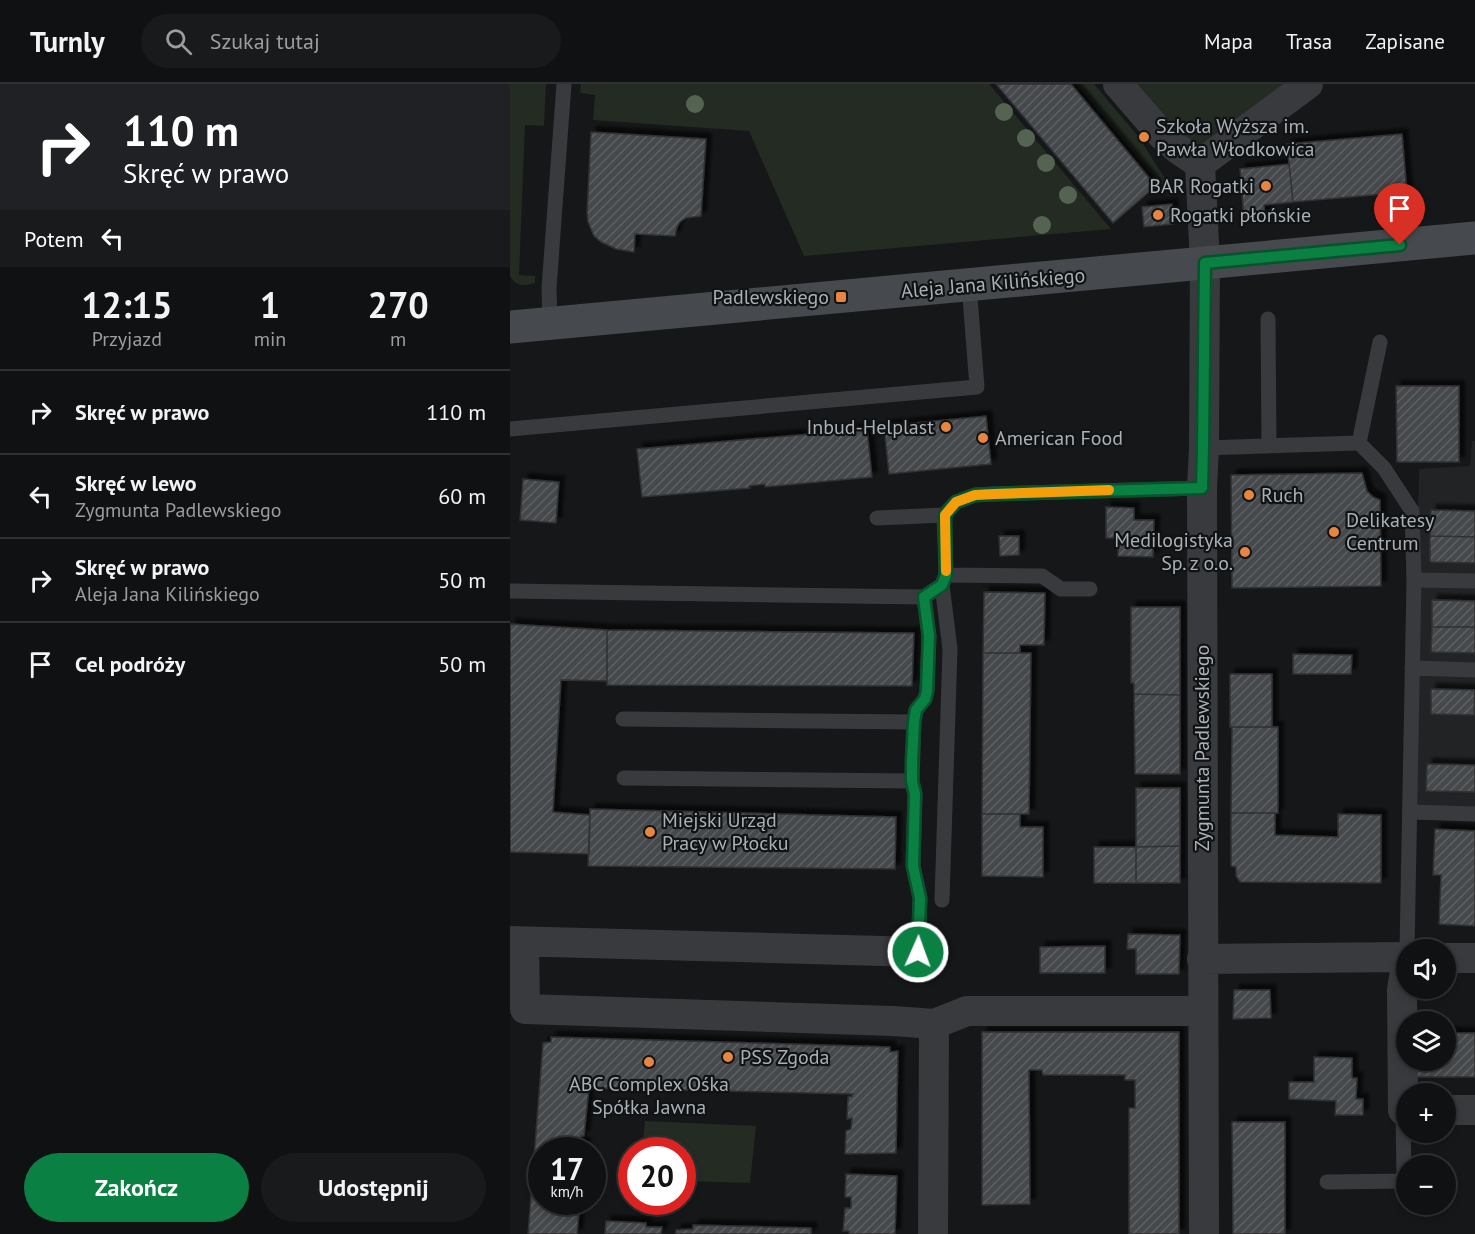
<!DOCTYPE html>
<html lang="pl">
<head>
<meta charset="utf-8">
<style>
	body { margin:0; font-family:"PT Sans",sans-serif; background:#191a1b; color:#f1f3f6; height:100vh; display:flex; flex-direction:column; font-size:22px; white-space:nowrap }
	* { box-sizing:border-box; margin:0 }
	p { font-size:20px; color:#9c9d9f }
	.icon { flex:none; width:33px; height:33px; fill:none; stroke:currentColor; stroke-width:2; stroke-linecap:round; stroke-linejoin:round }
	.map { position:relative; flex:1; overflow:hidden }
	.side { display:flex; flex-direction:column; background:#101112; width:510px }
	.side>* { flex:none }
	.guide { background:#202124; color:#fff; overflow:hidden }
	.tools { position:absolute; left:886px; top:855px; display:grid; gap:12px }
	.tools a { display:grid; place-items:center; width:60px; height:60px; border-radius:50%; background:#101112; box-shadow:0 3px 9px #0003,0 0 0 2px #303132; font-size:30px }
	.speed { position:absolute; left:18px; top:1053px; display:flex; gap:12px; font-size:30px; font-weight:700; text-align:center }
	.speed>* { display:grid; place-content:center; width:78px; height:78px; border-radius:50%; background:#101112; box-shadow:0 3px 9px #0003,0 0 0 2px #303132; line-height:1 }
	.speed small { font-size:15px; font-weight:400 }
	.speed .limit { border:9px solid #d22; background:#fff; color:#111 }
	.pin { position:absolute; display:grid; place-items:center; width:51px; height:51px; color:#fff; margin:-62px -26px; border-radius:50% 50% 50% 0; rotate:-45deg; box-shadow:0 0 6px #0007 }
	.pin .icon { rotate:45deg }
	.me { position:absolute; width:66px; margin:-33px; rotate:2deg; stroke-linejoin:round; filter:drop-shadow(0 0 4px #0008) }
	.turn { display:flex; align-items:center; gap:21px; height:126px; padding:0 24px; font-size:27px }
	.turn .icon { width:78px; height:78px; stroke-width:2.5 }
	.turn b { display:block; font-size:42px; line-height:51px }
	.then { display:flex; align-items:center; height:57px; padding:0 24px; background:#0003; gap:12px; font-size:22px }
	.eta { display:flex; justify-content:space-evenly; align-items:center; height:102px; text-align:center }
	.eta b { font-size:36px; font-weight:800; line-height:42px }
	.button { display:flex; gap:12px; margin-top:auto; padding:12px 24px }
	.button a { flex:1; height:69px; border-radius:36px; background:#0b8043; color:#fff; font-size:24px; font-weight:800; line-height:69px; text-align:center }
	.button a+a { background:#191a1b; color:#f1f3f6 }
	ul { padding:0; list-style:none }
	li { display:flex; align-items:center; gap:18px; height:84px; padding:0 24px; border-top:2px solid #303132 }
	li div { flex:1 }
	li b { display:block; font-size:22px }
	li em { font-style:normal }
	header { display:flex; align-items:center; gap:36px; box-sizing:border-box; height:84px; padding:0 30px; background:#101112; border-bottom:2px solid #303132 }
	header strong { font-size:28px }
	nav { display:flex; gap:33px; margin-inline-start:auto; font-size:21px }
	.search { width:420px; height:54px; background:#191a1b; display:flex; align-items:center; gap:15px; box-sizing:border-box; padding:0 21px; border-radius:33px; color:#9c9d9f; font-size:22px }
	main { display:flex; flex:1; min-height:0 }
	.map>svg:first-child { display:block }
</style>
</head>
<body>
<header>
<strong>Turnly</strong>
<div class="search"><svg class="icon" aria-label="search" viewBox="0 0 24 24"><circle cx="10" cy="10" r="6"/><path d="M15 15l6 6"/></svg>Szukaj tutaj</div>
<nav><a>Mapa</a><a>Trasa</a><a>Zapisane</a></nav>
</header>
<main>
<section class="side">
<div class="guide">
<div class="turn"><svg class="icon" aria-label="right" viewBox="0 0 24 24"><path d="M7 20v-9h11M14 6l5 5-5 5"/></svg><div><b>110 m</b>Skręć w prawo</div></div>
<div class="then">Potem<svg class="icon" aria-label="left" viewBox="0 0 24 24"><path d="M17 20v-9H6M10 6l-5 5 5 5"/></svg></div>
</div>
<div class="eta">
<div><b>12:15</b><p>Przyjazd</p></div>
<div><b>1</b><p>min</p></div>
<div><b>270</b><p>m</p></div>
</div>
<ul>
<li><svg class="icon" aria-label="right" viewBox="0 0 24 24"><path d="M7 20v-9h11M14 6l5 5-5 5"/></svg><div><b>Skręć w prawo</b></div><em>110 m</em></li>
<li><svg class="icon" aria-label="left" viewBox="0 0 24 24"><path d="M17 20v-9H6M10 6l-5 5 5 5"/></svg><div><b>Skręć w lewo</b><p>Zygmunta Padlewskiego</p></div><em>60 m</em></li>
<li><svg class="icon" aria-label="right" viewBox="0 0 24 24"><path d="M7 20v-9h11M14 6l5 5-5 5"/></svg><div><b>Skręć w prawo</b><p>Aleja Jana Kilińskiego</p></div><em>50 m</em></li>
<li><svg class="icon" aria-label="arrive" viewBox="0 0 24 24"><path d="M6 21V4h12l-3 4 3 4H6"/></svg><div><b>Cel podróży</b></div><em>50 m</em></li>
</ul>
<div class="button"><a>Zakończ</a><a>Udostępnij</a></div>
</section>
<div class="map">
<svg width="965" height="1150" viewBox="0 0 965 1150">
	<defs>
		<pattern id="building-hatch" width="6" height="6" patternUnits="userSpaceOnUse" patternTransform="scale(1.5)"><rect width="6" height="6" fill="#45484b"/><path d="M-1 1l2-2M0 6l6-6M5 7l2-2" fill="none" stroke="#5d6063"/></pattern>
		<filter id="shadow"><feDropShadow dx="5.5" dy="-5.5" stdDeviation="1.5" flood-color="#0009"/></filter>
	</defs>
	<rect width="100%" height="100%" fill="#161718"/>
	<!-- built -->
	<path fill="#222325" d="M962,357h3v373l-65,-2 9,-343 51,-3z"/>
	<!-- green -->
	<path fill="#232b23" d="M0,0h36l-2,42 -19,-1 -6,150 16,1v7c-11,3 -19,4 -25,-7z
		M71,0h408l122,145 -307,27 -55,-125 -156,-11 2,-25 -15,-2z
		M566,0h18l44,52 28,44 -1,4 -4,1z
		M628,0h145l-84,63h-7z
		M135,1037l111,5 -6,57 -67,-2 -1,-31h-40z"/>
	<!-- building -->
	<path fill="url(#building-hatch)" stroke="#303134" stroke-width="1.5" filter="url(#shadow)" d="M486,0h75l85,102 -43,37z
		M81,48l115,7 -5,77 -15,2 -6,4 -3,5 -2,9 -40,-2 -1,18 -18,-3 -15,-7 -7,-6 -6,-14 -1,-9z
		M892,50l5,58 -114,10 -6,-58z
		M779,80l4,38 -29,3 1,11 -21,3 -4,-50z
		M662,120l1,20 -29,3 -2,-20z
		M886,302h63v76h-62z
		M476,332l5,48 -102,10 -5,-48z
		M357,345l5,48 -107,10v-3l-16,2 1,2 -108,9 -5,-48z
		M852,389l5,18 6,6 7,3 1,86 -149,2 -1,-113z
		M13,395l36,3 -3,41 -36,-3z
		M596,423l28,1v12h20l-1,37 -35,-1v-18h-12z
		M921,426l44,1v26l-45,-1z
		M489,452h20v19l-19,1z
		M920,452l45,1v26l-45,-1z
		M474,508l61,1 -1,52h-24v8h-37z
		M922,516l43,1v26h-43z
		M621,523h49v88l-46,-1v-11h-3z
		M0,540l97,6v51l-46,-1 -8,132 37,3 -1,39 -79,-2z
		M922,543h43v26l-44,-1z
		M97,546l307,3 -2,53 -305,-1z
		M473,569h48l-2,161h-47z
		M783,570l59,1 -1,19h-58z
		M720,590h42v53h-42z
		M921,605l44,1 -1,25 -43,-1z
		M624,610l46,1v79h-45z
		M722,643h46v86h-47z
		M917,680l48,1v27l-49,-1z
		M626,704h44v58l-44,1z
		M80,725l306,8 -1,52 -307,-3z
		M721,729h44v22l63,2v-23l43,1v68l-141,-1 -4,-6v-9l-5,-1z
		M472,730h38v13h23v50l-61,-1z
		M925,745l40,2v95l-36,-2 2,-49h-8z
		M670,762v37h-44v-36z
		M584,763h42v36h-42z
		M618,850l52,1 -1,39h-43v-25h-9z
		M595,862v27h-65v-26z
		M724,906h36l1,28 -38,1z
		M472,948h197v202h-50v-126h6v-28h-10v-5h-82l-1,-5h-13l1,134 -48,1z
		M936,949h29v44h-64v-17h35z
		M41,953l339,10v5l8,-1 -2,102 -51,1 1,-23 5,-2 1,-11 -5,1 1,-22 4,-1 1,-2 -264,-6 -5,48h-3l-1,7h5l-1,7h-42v52h38l-3,32h-49l15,-191 8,-1z
		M804,973l38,1v20h5l-1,21h7v16h-28l1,-14 -47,-2v-17h25z
		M722,1038h53v112h-52z
		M336,1090l51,2 -2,58h-46v-3h-6l2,-23h6v-11h-6z
		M96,1137l40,2v4h16l-1,7h-56z
		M183,1141l118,3v6h-135v-4l17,-1z"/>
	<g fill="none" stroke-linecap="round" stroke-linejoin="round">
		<!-- lane -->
		<path stroke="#383a3d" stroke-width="15" d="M758,235l1,127
			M40,239l-1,-35 15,-204
			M0,345l467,-42 -8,-102
			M849,359l21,-101
			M694,364l155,-5 25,25 28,43 2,69 -7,370
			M367,434l67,-3
			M436,491l96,1 19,13h29
			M904,496l61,1
			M0,507l414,6 18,-12 4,-10 -2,-60 12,-13 19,-7 19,-1 208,-6
			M902,584l63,2
			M113,635l291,3 -2,59 3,13 -2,72 7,32 -2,54
			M404,638l2,-12 9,-11 2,-8 2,-55 -5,-39
			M114,694l288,3
			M900,728l65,2
			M432,816l8,-251 -8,-64
			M817,1098l77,-1 -1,-71"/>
		<!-- street -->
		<path stroke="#383a3d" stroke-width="30" d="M608,0l44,51 16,14 22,15
			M0,857l408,11
			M14,858l1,67 368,12 41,3 33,-13h236
			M897,873l-5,33 1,120h4
			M936,874h29
			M692,875l205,-2
			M936,1026h29
			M423,1150l1,-210
			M694,1150l-2,-746 2,-40 1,-185 -5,-99 108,-80"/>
		<!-- secondary -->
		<path stroke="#46494d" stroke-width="33" d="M0,243l965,-89"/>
	</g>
	<!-- trees -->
	<g fill="#546352">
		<circle cx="185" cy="20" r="9"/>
		<circle cx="494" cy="28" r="9"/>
		<circle cx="516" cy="54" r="9"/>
		<circle cx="536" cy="79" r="9"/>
		<circle cx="558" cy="111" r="9"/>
		<circle cx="532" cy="141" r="9"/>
	</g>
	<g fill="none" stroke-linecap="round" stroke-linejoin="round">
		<defs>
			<path id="route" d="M408,868l2,-54 -7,-32 2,-72 -3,-13v-20l2,-39 2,-12 9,-11 2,-8 2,-55 -5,-39 18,-12 4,-10 -1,-60 11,-13 19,-7 19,-1 208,-6 1,-40 2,-185 195,-18"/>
		</defs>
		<!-- route casing -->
		<use href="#route" stroke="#07532c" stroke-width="15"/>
		<!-- route -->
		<use href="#route" stroke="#0b8043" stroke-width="10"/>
		<!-- slow -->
		<path stroke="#f59e0b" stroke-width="10" d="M436,487l-1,-56 11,-13 19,-7 19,-1 115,-4"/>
	</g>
	<!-- markers -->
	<g fill="#e68640" stroke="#111213" stroke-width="2">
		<circle cx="634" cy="53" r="6"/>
		<circle cx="756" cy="102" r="6"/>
		<circle cx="648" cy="131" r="6"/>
		<rect x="325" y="207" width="12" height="12" rx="3"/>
		<circle cx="436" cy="343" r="6"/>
		<circle cx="473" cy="354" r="6"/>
		<circle cx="739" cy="411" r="6"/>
		<circle cx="824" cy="448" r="6"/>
		<circle cx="735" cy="468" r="6"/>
		<circle cx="140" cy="748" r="6"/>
		<circle cx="218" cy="973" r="6"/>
		<circle cx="139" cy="978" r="6"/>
	</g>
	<g text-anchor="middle" stroke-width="4.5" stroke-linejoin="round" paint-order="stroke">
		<!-- poi labels -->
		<g font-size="20" fill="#a9b1b7" stroke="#111213" text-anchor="start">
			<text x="646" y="49">Szkoła Wyższa im.<tspan x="646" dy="23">Pawła Włodkowica</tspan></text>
			<text x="744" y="109" text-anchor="end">BAR Rogatki</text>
			<text x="660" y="138">Rogatki płońskie</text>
			<text x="319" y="220" text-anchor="end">Padlewskiego</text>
			<text x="424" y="350" text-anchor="end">Inbud-Helplast</text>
			<text x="485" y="361">American Food</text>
			<text x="751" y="418">Ruch</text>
			<text x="836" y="443">Delikatesy<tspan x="836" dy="23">Centrum</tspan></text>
			<text x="723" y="463" text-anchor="end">Medilogistyka<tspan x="723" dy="23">Sp. z o.o.</tspan></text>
			<text x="152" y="743">Miejski Urząd<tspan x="152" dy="23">Pracy w Płocku</tspan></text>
			<text x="230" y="980">PSS Zgoda</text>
			<text x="139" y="1007" text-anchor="middle">ABC Complex Ośka<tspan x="139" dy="23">Spółka Jawna</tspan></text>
		</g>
		<!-- street labels -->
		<g font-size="20" fill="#a9b1b7" stroke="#111213">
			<text transform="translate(483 199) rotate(-5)" y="7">Aleja Jana Kilińskiego</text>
			<text transform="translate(692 664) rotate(-90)" y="7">Zygmunta Padlewskiego</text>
		</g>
	</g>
</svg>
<div class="tools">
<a><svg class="icon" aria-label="sound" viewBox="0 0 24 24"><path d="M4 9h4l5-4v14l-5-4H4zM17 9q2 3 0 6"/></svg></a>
<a><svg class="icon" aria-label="layers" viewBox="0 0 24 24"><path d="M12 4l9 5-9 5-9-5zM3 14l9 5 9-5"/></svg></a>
<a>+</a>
<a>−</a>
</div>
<div class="speed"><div>17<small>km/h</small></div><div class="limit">20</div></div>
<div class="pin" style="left:890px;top:161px;background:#d93025"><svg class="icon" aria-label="arrive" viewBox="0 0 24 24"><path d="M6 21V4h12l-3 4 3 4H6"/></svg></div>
<svg class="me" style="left:408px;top:868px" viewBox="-20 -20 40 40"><circle r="17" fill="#0b8043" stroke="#fff" stroke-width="3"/><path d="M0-11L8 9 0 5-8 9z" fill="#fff"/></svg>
</div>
</main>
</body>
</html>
